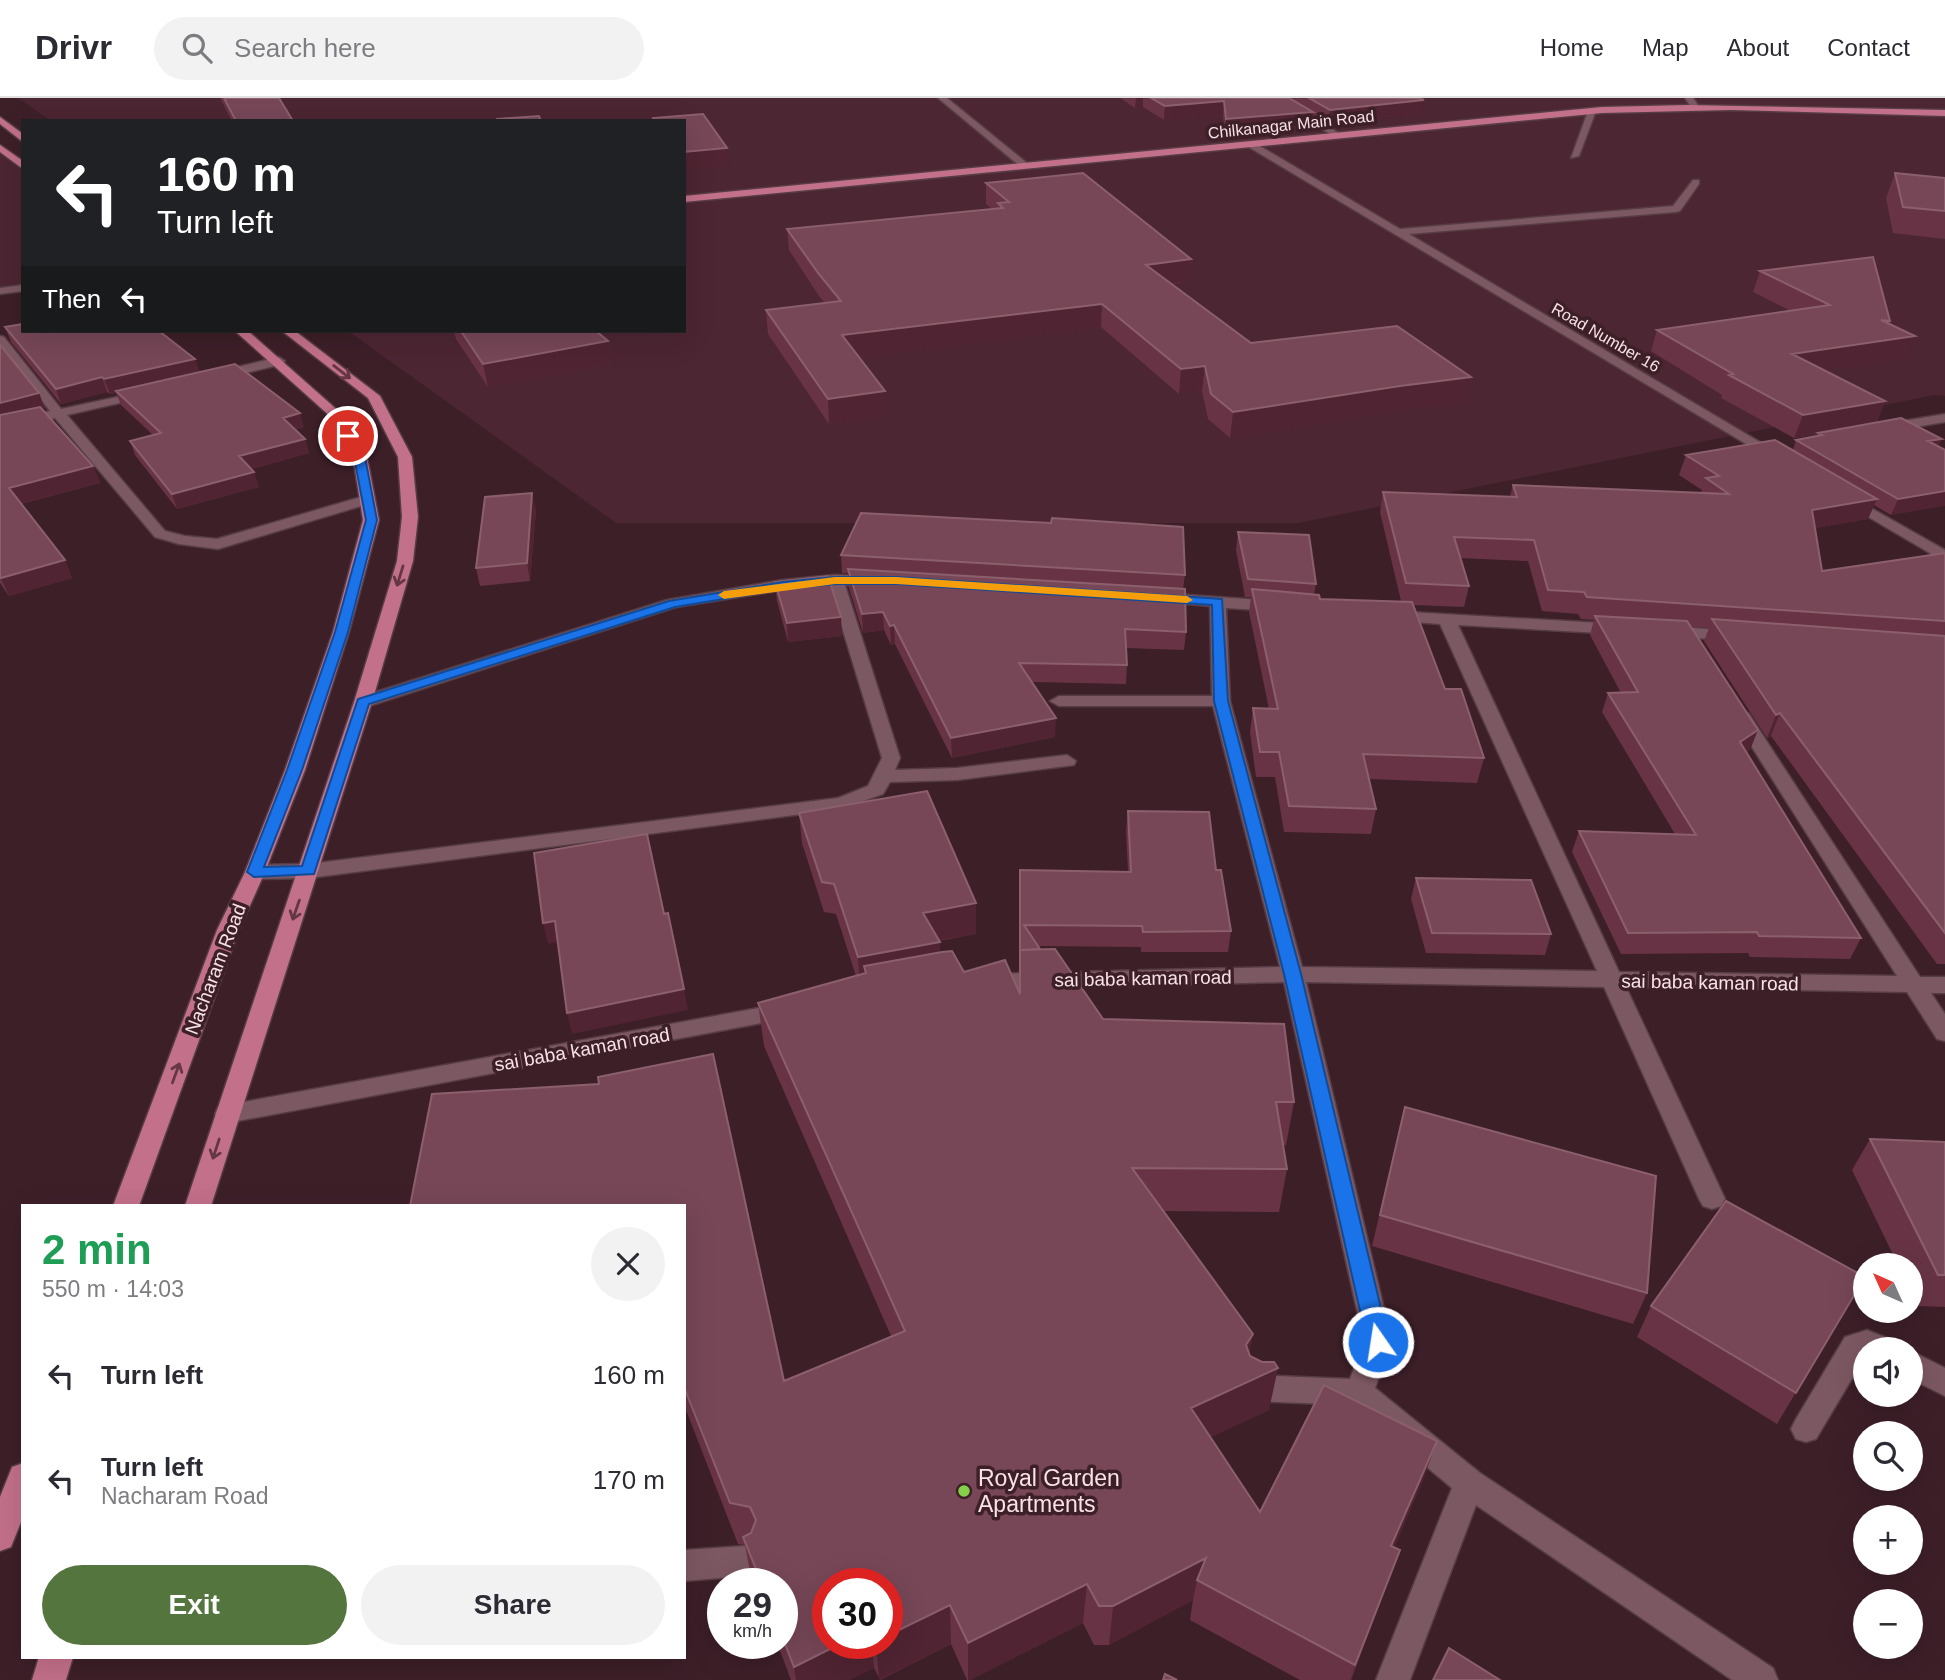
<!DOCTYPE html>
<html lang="en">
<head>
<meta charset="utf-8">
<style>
	body { margin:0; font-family:Helvetica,sans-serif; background:#f2f2f3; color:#2b2b33; height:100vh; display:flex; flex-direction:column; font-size:26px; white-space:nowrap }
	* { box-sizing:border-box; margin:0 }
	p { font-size:23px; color:#7c7c81 }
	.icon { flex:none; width:38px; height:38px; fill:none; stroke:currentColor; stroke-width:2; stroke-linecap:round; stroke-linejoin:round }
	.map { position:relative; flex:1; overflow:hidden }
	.drawer { position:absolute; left:21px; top:1106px; width:665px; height:455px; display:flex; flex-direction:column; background:#fff; border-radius:0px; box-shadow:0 7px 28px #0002 }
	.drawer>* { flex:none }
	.hud { position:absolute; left:21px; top:21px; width:665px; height:214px; border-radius:0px; box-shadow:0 7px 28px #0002; background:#202124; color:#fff; overflow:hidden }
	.needle { width:46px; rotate:315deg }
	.buttons { position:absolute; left:1853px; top:1155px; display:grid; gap:14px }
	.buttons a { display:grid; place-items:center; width:70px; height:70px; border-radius:50%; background:#fff; box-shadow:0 7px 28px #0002; font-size:35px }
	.speed { position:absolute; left:707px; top:1470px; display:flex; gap:14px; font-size:35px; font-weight:700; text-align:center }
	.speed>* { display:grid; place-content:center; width:91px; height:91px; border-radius:50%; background:#fff; box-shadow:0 7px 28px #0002; line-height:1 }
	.speed small { font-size:18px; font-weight:400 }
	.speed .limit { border:10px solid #d22; background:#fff; color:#111 }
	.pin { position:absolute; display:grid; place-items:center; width:60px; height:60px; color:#fff; margin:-30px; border:4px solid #fff; border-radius:50%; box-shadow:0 2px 7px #0007 }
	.me { position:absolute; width:77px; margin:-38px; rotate:347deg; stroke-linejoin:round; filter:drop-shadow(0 0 5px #0008) }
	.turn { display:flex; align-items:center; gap:24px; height:147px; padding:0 21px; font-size:32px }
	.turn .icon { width:91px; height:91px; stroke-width:2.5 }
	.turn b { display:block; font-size:49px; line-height:60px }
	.then { display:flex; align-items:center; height:66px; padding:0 21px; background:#0003; gap:14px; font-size:26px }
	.round { display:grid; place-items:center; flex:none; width:74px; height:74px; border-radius:37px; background:#f2f2f3 }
	.summary { display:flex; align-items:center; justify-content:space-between; height:119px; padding:0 21px }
	h1 { font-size:42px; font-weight:700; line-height:52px; color:#1e9e55 }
	.button { display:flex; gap:14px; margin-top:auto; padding:14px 21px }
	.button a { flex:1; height:80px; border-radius:42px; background:#54753e; color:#fff; font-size:28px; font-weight:700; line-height:80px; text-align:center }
	.button a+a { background:#f2f2f3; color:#2b2b33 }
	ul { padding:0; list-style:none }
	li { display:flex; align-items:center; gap:21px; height:105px; padding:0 21px }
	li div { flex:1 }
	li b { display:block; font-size:26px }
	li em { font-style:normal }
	header { display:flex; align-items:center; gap:42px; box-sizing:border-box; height:98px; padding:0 35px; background:#fff; border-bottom:2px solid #e1e1e2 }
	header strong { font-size:33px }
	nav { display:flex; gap:38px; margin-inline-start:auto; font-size:24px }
	.search { width:490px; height:63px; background:#f2f2f3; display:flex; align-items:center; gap:18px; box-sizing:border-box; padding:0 24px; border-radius:38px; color:#7c7c81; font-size:26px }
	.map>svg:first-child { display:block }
</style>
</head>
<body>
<header>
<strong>Drivr</strong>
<div class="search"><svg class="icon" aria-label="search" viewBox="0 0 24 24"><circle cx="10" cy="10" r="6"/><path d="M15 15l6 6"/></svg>Search here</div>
<nav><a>Home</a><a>Map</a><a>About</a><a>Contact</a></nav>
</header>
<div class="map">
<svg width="1945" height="1582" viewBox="0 0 1945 1582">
	<rect width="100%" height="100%" fill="#3d1f28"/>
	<!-- built -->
	<path fill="#4c2632" d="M18,0h1927v298l-11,-1 -636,128h-682l-268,-192h336v-210h-633z
		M0,53l23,21v112l-23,3z"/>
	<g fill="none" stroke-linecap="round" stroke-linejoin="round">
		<defs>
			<path id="minor" d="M938,0h9l80,65v4h-6z
				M1271,0h10l61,37 -7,2z
				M1685,0h8l5,7 -7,2z
				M1592,10l4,3 -17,45 -8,2 17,-47z
				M1247,44h6l147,87 273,-23 20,-26h6v4l-19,27 -4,1 -267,22 376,223 -2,3h-10l-526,-314z
				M23,187v6l-23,3v-6z
				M0,238l4,1 57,72 89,-19v6l-83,19 98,116 20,5 32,3 144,-42 5,-1 7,4 -2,3 -153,46 -39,-5 -24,-7 -100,-119 -55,13v-8l50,-12 -50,-63z
				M279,259l6,4 -2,3 -66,16 -6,-4 1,-3z
				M1945,316v8l-60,10 -7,-4 7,-4z
				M1848,397l97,55v12l-102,-60 -2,-3 2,-3z
				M835,477l39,1 8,5 -8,5 -29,-1 55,173 -5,12 62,-2 110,-13 9,6 -2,4 -117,15 -67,2 -7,12 -42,15 -532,69 -54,1 -7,-2 -3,-5 3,-5 7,-2 54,-1 529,-66 30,-12 14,-28 -53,-173 -46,5 -107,17 -307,99 -6,1 -9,-5 3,-4 310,-98 116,-20z
				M1158,495l118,8 8,5 -8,5 -50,-3 4,93 72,266 295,4 -157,-347 -54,-4 -2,-4 2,-4 6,-1 226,13 8,5 -8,5 -160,-9 161,347 278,4 -166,-262 9,-5 9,5 171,263h25v16h-14l14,21v27l-8,-2 -30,-47 -281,-5 99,212 -4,7 -9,3 -9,-3 -4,-7 -95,-212 -298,-5 86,360 -17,46 105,85 293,195 5,12h-46l-256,-175 -66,175h-34l76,-192 -99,-83 -99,-4 -10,-4 -4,-9 4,-9 10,-4 96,4 14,-37 -80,-360 -297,8 -8,-3 -3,-5 3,-5 8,-3 293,-7 -67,-261h-154l-9,-5 9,-5h153l-2,-90 -58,-5 -2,-3 2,-3z
				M1668,528l65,5 8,5 -8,5 -71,-6 -2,-4 2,-4z
				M786,905l8,2 3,6 -3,6 -567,106 -9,-2 -3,-7 3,-7 9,-2z
				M1867,1232l25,10 4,9h-30v6l-50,84 -10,3 -10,-3 -5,-10 5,-10 49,-82z
				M1911,1253l34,17v28l-34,-17z
				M745,1448l11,4 5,11 -5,11 -11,4 -61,5v-31z"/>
			<path id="major" d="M1688,7l257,5v6l-214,-6 -129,3 -918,89v-6l918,-89z
				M0,19l23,17v8l-23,-18z
				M0,47l23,16v8l-23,-17z
				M235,233h13l95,84 24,42 12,63 -30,112 -44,138 -40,102 -26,58 -100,276h-26l104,-276 28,-58 40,-102 48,-138 30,-112 -10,-63 -22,-40z
				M282,233h13l85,65 32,61 6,60 -5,44 -41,141 -161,504h-26l169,-504 43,-141 5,-44 -4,-60 -30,-59z
				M23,1365v54l-12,30 -11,4v-54l12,-30z
				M39,1559h34l-7,23h-34z"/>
		</defs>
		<!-- minor casing -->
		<use href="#minor" stroke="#563c44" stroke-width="3"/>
		<!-- major casing -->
		<use href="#major" stroke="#563c44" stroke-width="3"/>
		<!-- minor -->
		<use href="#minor" fill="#7c5862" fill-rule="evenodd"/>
		<!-- major -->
		<use href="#major" fill="#c3708a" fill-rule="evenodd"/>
	</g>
	<!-- wall -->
	<path fill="#683445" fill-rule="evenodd" d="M220,0h59l14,23h-61z
		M1120,0h299l2,15 -93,10 -16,-9 -1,11 -86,8 -2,-18 -59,5 -21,-13 -8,1z
		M1895,75l50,5v61l-52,-6 -7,-35z
		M986,85l205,76 -2,22 -17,3 79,59 220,34 -5,25 -70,9 -166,27 -22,-19 -6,-28 -23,3 -78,-67 -242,30 27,59 -57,8 -61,-90 -2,-24 59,-7 -6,-7 -30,-46 -2,-21 205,-20 -6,-5z
		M1760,173l130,50 -1,3 18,34 -83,12 61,31 -8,21 65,17 -51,76 -17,-10 -6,14 -53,9 7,43 123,-18v411h-8l-166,-228 -4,2 -63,-97 5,-13 -18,-1 59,123 -4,2 115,186 -11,21 -100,-2 -2,-4 -127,1 -49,-102 7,-21 96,3 -73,-122 6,-19h13l-31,-58 4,-15 -13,-1 -3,-5 -36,-3 -14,-50 -68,-3 9,28 -5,21 -50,-2 31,84 39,69 -7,25 -108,-4 7,30 -5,25 -87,-2 -9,-55h-19l-6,-45 3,-24 16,1 -20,-97 2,-15h-6l-9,-47 2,-18 78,52 -2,10 6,5 81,2 -21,-89 3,-20 127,5 3,-12 188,8 1,-3 -23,-15 7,-20 107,-5 3,-10 21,-4v-2l-23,4 -73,-40 1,-3 -71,-44 6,-21 134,-19 -38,-19z
		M5,229l190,32 4,13 105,55 -9,3 10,9 4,14 -58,16 8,18 -82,22 -42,-54 -5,-14 23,-6 -32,-30 -5,-12 -6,1 -3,-2 -46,12 -50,-62z
		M454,233h142l12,10 3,23 -123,23 -32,-48z
		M0,247l39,48 6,16h-3l51,57 7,17 -79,21 44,56 7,18 -63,18 -9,-13z
		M536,412l-6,71 -50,5 -4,-18z
		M841,457l344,20 -2,14 3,43 -2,18 -58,-2 1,17 -1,19 -94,-2 23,55 -103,21 -57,-114 -4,1 -7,-15 -21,3 -14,-45 -1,-15h-6z
		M775,484l67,54 -54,6 -11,-41z
		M1128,713l88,59 15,61 -3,21h-87v-5l-103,-1 65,73 191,83 -8,43h-3l4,24 -8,43 -115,-1 85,144 20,55 -59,27 50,75 177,-71 -15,41 -28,65 6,3 -49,130h-51l-110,-60 3,-20 -84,45h-15l-11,-22 -113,57h-3l-16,-36 -71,36 -6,-12 -25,12h-58l-14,-37h5v-59h-29l-2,-7 -6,-32 -7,-1 -52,-134 -2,1v-205l100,175 107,-45 -127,-290 -6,-43 98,-27 -20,-62 -12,-2 -22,-69 -3,-30 177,90v31l-37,7 1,11 24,20 55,20v-101l109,-19 -2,-41zM887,1486v59h-59z
		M1416,780l135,56 -6,21 -119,-2 -15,-54z
		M1405,1009l242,186 -14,31 -261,-78z
		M1870,1041l75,3v165l-27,-1 -7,-15v-26h-13l-46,-95z
		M1865,1179l-88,147 -140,-87 14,-31z"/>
	<!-- shaded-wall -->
	<path fill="#502432" d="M1136,0h7v9l-8,1z
		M1424,2l-3,13 -93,10 2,-13z
		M1224,3l-1,14 -59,5 1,-14z
		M1313,14l-2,13 -86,8 1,-14z
		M727,50l2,18 -45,4v-18z
		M1191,161l-2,22 -44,6 1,-22z
		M1102,206l-1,23 -258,32 -1,-24z
		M1915,238l-8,22 -123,18 8,-22z
		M608,243l3,23 -123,23 -5,-23z
		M195,261l5,15 -90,20 -6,-15z
		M1205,268l-3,25 -23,3 2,-25z
		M102,279l5,15 -46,12 -5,-15z
		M1471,279l-5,25 -70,9 -166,27 3,-26 167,-26z
		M885,293l1,25 -57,8 -1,-25z
		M39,295l6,16 -45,11v-17z
		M1885,303l-9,23 -58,9 -1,1 -23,4 9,-23z
		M300,315l4,14 -17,5 -4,-14z
		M305,341l4,14 -66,18 -4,-15z
		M1942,341l-7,15 -7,-13z
		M93,368l7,17 -84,22 -7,-17z
		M254,374l5,15 -82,22 -5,-15z
		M1945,393v15l-54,9 7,-16z
		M532,395l4,17 -6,71 -3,-18z
		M1877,401l-9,20 -64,11 8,-20z
		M65,462l7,18 -63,18 -8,-18z
		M883,514l1,18 -21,3 -1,-19z
		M841,519l1,19 -54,6 -1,-19z
		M894,527l1,19 -4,1 -1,-19z
		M1780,615l-9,23 -4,2 9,-23z
		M1056,620l-1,19 -103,21 -1,-20z
		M1758,632l-8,20 -18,11 8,-19z
		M976,805v31l-52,9 -1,-30z
		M555,823l4,21 -11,2 -5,-21z
		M940,844v31l-76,-7 1,20 -5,1 -2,-30z
		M684,891l4,21 -116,24 -5,-21z
		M1253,1236l-8,42 33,-8 -9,42 -85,40 7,-42 55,-63z
		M1437,1343l-15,41 -45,104 14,-40z
		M1400,1452l-15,40 -35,90 5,-15z
		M1206,1460l-9,22 -4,20 -84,45 4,-39z
		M1087,1486l-4,39 -113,57h-2v-37z
		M950,1507l1,39 -72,36 -3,-37h11v-7z
		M842,1545h30l2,25 -25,12h-53l-2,-13z"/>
	<!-- building -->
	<path fill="#774757" stroke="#8c5f6d" stroke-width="2" d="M224,0h55l14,23h-57z
		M1151,0h138l24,14 -87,7 -2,-18 -59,5z
		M1309,0h110l5,2 -94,10z
		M703,16l24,34 -43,4v-31h-29l-2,-3z
		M539,18l2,5h-44v-2z
		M1083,75l108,86 -45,6 105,78 146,-17 74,51 -71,9 -167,26 -22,-18 -6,-28 -24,3 -79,-65 -260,31 43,56 -57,8 -62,-89 75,-9 -23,-28 -31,-44 216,-21 -5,-5 11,-1 -23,-19z
		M1895,75l50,5v33l-42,-4z
		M1873,159l17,64 -9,-1 34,16 -123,18 93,47 -82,14 -74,-40 4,-1 -76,-44 173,-25 -70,-34z
		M23,226v7h136l36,28 -91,20 -2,-2 -46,12 -51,-62z
		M461,233h135l12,10 -125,23z
		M0,247l39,48 -39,10z
		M235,266l65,49 -17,5 22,21 -66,17 15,16 -82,22 -42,-53 31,-8 -45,-42z
		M40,309l53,59 -84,22 56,72 -64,18 -1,-2v-161z
		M1901,320l41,21 -14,2 17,9v41l-47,8 -102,-59 26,-5 -4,-2z
		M1775,342l102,59 -65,11 10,61 123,-18v68l-358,-24 -3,-5 -36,-2 -14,-50 -80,-3 15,49 -63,-3 -23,-91 134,5 -4,-12 216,9 -23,-16 13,-2 -33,-21z
		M532,395l-5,70 -51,5 9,-71z
		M861,415l190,10 1,-5 131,9 2,48 -344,-20z
		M1238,434l71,3 7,49 -68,-5z
		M848,471l337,20 1,43 -61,-3 2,36 -108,-2 37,55 -105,20 -57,-113 -4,1 -7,-14 -21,2z
		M828,478l13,41 -54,6 -12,-41z
		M1252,491l67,6 1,4 92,3 33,87h16l23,69 -121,-4 13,55 -87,-3 -10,-54h-19l-7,-44 25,1z
		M1595,518l92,5 71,109 -18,12 121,196 -102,-2 -2,-4 -129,1 -49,-102 117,4 -88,-142 30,-1z
		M1712,521l233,17v297l-165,-220 -4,2z
		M927,693l49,112 -53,10 17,29 -82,15 -24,-73 -12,-2 -23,-69z
		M1128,713l81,1 7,58h5l10,61 -88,1 -1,-6 -118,-1 16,24 -20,1v-80l111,2z
		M647,736l17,80 4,-1 16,76 -117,24 -12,-92 -12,2 -9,-70z
		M1416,780l115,2 20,54 -119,-1z
		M1055,851l48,70 181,5 10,78h-18l11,67 -155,-1 121,166 -7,11 4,11 12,6h12l4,6 -87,40 69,104 64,-127 113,56 -46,105 9,4 -45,115 -158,-85 9,-22 -93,48h-14l-12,-22 -119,59 -18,-38 -63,31v-52h-59v59h14l-48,24 -12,-31v-52h-20l-19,-47 8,-4 5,-13 -6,-13 -20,-4 -46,-116v-181h-274l22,-112 167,-10 -1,-7 115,-23 71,327 121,-50 -147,-328 108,-30 -2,-7 78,-14 10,-1 12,21 41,-12 15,34v-44z
		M1405,1009l251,69 -9,117 -267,-78z
		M1870,1041l75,3v133h-7z
		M1726,1103l139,76 -69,116 -145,-87z
		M1449,1550l51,32h-67z
		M1165,1576l12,6h-14z"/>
	<!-- one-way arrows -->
	<defs><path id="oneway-shaft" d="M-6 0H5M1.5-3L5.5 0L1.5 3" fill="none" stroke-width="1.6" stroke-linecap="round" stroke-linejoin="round" transform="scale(1.75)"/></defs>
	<g stroke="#653745">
		<use href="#oneway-shaft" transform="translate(342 274) rotate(38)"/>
		<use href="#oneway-shaft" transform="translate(400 478) rotate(107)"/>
		<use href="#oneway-shaft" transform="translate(296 812) rotate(109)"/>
		<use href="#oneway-shaft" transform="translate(176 975) rotate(-70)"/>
		<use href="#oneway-shaft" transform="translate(216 1051) rotate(108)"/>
	</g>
	<!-- route -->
	<path fill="#1a73e8" stroke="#114b97" stroke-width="2" d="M344,336h7l14,23 12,63 -29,112 -46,138 -38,97 38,-1 56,-167 311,-98 114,-19 52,-5h61l326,22 6,102 73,273 88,368 -3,7 -8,3 -8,-3 -3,-7 -83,-368 -70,-273 -2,-96 -316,-21h-61l-52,5 -108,18 -306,97 -55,170 -60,3 -7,-5 40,-102 48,-138 31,-112 -12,-63 -11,-21z"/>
	<!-- slow -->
	<path fill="#f59e0b" d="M835,479h61l291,19 6,4 -6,3 -291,-19h-61l-111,15 -6,-4 6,-4z"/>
	<!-- markers -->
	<circle fill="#86cf4b" stroke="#3d1f28" stroke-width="2.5" cx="964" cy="1393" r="7"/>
	<g text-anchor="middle" stroke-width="7" stroke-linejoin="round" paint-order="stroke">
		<!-- far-street labels -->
		<g font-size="16" fill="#f8e2e7" stroke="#3d1f28">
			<text transform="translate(1291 26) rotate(-6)" y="6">Chilkanagar Main Road</text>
			<text transform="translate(1606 239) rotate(30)" y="6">Road Number 16</text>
		</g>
		<!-- street labels -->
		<g font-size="19" fill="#f8e2e7" stroke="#3d1f28">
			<text transform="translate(215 871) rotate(-69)" y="7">Nacharam Road</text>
			<text transform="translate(1143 880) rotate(-1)" y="7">sai baba kaman road</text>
			<text transform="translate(1710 884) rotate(1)" y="7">sai baba kaman road</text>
			<text transform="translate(582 951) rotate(-10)" y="7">sai baba kaman road</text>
		</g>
		<!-- near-poi labels -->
		<g font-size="23" fill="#f8e2e7" stroke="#3d1f28" text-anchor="start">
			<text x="978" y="1388">Royal Garden<tspan x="978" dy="26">Apartments</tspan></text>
		</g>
	</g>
</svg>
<div class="buttons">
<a><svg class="needle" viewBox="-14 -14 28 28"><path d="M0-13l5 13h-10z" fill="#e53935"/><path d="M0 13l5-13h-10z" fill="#7c7c81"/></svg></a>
<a><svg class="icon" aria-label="sound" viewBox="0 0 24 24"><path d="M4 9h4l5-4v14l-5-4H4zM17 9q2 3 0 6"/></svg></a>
<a><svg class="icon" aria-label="search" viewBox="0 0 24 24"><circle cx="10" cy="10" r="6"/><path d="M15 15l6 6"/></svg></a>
<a>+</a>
<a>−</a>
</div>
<div class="speed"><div>29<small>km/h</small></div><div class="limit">30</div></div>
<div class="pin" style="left:348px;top:338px;background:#d93025"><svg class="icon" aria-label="arrive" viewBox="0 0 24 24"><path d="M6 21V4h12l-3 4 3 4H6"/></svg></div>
<svg class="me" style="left:1378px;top:1244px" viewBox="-20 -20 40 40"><circle r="17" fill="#1a73e8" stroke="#fff" stroke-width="3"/><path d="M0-11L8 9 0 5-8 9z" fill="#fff"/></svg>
<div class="hud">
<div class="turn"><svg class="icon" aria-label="left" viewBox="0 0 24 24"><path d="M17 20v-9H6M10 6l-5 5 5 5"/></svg><div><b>160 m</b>Turn left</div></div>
<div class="then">Then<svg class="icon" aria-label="left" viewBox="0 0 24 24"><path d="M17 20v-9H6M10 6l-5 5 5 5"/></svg></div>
</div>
<section class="drawer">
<div class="summary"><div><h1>2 min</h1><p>550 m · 14:03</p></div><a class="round"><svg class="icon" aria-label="close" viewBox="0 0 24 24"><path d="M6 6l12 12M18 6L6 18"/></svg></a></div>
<ul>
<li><svg class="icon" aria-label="left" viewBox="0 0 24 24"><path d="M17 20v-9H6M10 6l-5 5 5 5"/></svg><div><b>Turn left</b></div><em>160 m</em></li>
<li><svg class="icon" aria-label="left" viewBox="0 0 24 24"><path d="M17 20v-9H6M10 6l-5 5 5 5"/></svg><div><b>Turn left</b><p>Nacharam Road</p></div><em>170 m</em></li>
</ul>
<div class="button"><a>Exit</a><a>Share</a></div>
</section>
</div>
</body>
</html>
